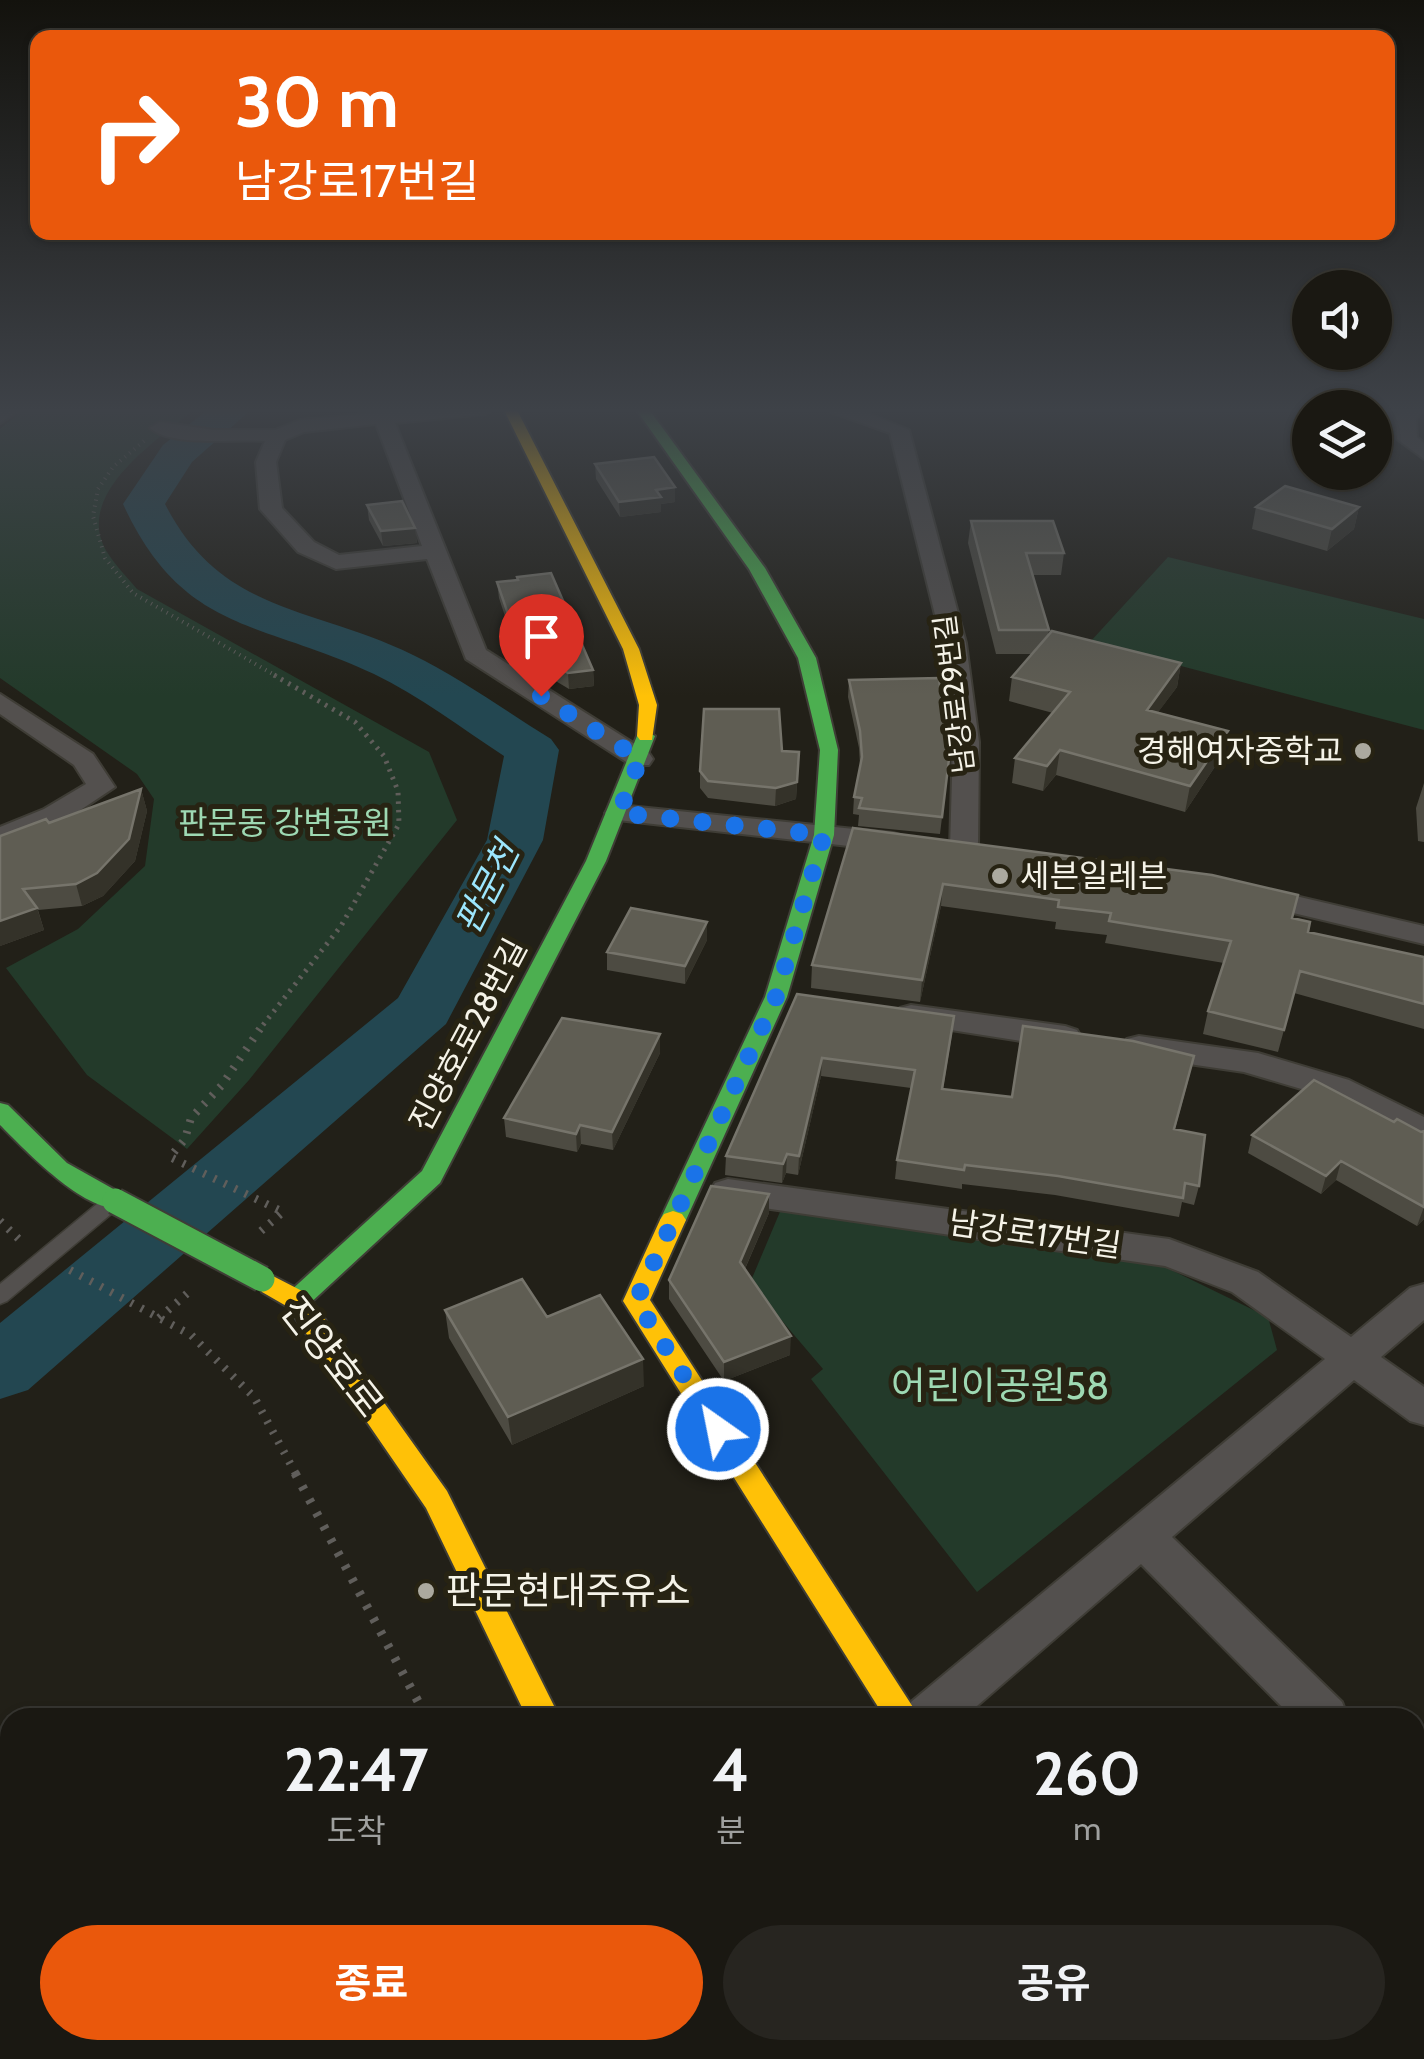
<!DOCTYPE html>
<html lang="ko">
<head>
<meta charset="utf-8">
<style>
	body { margin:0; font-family:Cabin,"Noto Sans KR",sans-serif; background:#272520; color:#f1f3f6; height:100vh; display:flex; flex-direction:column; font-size:38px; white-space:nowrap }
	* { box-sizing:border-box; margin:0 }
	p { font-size:32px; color:#9fa09f }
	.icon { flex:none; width:55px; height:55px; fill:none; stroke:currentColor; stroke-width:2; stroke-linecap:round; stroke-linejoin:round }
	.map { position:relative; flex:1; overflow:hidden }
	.side { position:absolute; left:0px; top:1708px; width:1425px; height:352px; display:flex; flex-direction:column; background:#1a1812; border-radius:30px 30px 0 0; box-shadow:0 2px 8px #0004,0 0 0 2px #383732 }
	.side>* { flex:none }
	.guide { position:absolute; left:30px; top:30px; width:1365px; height:210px; border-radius:20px; box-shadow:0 2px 8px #0004,0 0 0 2px #383732; background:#ea580c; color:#fff; overflow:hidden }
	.controls { position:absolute; left:1292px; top:270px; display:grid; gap:20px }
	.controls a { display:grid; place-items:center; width:100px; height:100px; border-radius:50%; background:#1a1812; box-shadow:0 2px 8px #0004,0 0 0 2px #383732; font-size:50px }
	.pin { position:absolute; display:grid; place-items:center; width:85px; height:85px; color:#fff; margin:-102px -42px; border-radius:50% 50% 50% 0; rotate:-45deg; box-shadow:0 0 10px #0007 }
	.pin .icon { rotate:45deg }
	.me { position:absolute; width:110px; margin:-55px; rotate:327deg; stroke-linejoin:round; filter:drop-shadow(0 0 8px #0008) }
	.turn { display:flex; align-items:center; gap:35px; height:210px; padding:0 40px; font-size:45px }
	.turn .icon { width:130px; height:130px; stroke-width:2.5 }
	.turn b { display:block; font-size:70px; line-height:85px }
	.eta { display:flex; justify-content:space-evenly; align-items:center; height:170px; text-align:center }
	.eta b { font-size:60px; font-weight:700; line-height:70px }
	.button { display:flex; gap:20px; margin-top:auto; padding:20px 40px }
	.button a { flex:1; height:115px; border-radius:60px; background:#ea580c; color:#fff; font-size:40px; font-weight:700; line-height:115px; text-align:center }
	.button a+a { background:#272520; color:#f1f3f6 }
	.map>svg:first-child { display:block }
</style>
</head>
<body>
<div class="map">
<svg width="1424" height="2059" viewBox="0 0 1424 2059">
	<rect width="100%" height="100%" fill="#222018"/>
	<!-- green -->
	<path fill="#233a2a" d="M25,408h171c-38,32 -124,86 -89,144 8,13 20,25 30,37l292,163 28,68 -208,260 -62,69 -100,-74 -81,-107 72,-39 67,-63 9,-67 -17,-25 -137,-96v-249z
		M1168,557l256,62v111l-334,-88z
		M782,1207l377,57 109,53 9,33 -300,242 -166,-213 12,-10 -73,-86z"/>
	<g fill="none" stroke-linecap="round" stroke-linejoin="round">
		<!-- river -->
		<path fill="#234751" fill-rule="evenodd" d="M210,408h43l-61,54 -27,42c57,111 148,102 248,151 48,23 92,56 138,84l8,11 -16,90 -97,184 -418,366 -28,9v-76l398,-325 89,-158 17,-84c-43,-28 -84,-60 -130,-82 -114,-54 -191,-40 -251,-170l40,-59z"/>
		<defs>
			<path id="lane" d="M110,1197l7,2 3,5 -3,5 -110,92 -7,3v-20l103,-85z"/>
			<path id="street" d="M0,408h22l-22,15z
				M428,408h67l-10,6 -90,9 91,227 163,103 4,6 -4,6h-18l-165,-106 -39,-100 -91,10 -38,-17 -38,-43 -4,-47 9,-21c-31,-3 -91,7 -115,-13l10,-6 54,8h61l25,-10zM376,424l46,122 -83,9 -25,-13 -32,-34 -6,-46 9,-22 19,-8z
				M829,408h26l54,22 57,213 13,99 -1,107 -4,6h-20l-4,-6 3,-107 -11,-99 -52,-210 -59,-21z
				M1406,408h18l-8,11 1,18 7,6v16l-27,-20 -1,-22z
				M0,694l93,60 22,33 -51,34 -64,25v-19l44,-18 42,-25 -12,-19 -74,-51z
				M619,805l274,28 10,3 4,6 -4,6 -10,3 -284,-32 -4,-6 4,-6z
				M1253,886l171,40v18l-181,-43 -5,-6 5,-6z
				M911,1005l154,21 12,4 4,7 -4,7 -12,4 -165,-26 -5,-7 5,-7z
				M1139,1036l119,17 91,27 75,37v26l-99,-47 -81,-24 -117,-17 -4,-8 4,-8z
				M728,1179l441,60 89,33 93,65 59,-49 14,-4v36l-43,37 43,30v38l-14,-4 -56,-41 -182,157 170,165 6,16h-55l-152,-154 -178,154h-58l6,-16 414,-343 -93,-67 -67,-26 -450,-65 -5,-9 5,-9z
				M1415,1783l9,4v53l-9,-4z
				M10,1965v52l-10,4v-54z
				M1081,2050h55l4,9h-55z"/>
			<path id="fast" d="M635,408h13l117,160 51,90 22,92 -4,85 -47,162 -101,223 -4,6h-18l-4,-6 105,-223 49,-162 6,-85 -22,-92 -49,-89z
				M646,731l9,5 -49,125 -166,322 -134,124 -9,3 -9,-3 -4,-7 4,-7 134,-122 164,-310 51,-125z
				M0,1103l8,2 59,58 57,32 4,6 -4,6c-35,11 -101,-59 -124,-82z
				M690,2050h38l4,9h-38z"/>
			<path id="slow" d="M503,408h13l123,241 18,56 -5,35h-12l-3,-4 2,-31 -16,-56z
				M673,1211l9,3 4,6 -36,80 270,418h-35l-262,-417 37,-81 4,-6z
				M271,1275l35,18 141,198 113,227h-33l-101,-210 -138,-201 -26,-15 -4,-7 4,-7z"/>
		</defs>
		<!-- lane casing -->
		<use href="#lane" stroke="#3f3d36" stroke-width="3"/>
		<!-- street casing -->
		<use href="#street" stroke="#3f3d36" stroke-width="4"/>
		<!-- fast casing -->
		<use href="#fast" stroke="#3f3d36" stroke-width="4"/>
		<!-- slow casing -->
		<use href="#slow" stroke="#3f3d36" stroke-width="4"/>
		<!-- path-far3 -->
		<path stroke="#605e5b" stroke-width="4" stroke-dasharray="1 5" stroke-linecap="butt" d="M144,441l-31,26 -15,22 -5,27 12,42 28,35 145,84"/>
		<!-- path-far2 -->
		<path stroke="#605e5b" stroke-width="5" stroke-dasharray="2.5 6" stroke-linecap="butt" d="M263,1025l78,-99 58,-102 -1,-33 -14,-35 -29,-34 -81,-47"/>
		<!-- path-far1 -->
		<path stroke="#605e5b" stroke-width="8" stroke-dasharray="2.5 9" stroke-linecap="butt" d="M0,1221l24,23
			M261,1231l22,-19 -113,-55 15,-18 6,-21 31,-33 42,-62
			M70,1270l121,65 63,62 43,79
			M159,1318l31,-27"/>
		<!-- path -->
		<path stroke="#605e5b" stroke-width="9" stroke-dasharray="4 11" stroke-linecap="butt" d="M295,1473l132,245"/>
		<!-- lane -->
		<use href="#lane" fill="#53504e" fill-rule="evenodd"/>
		<!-- street -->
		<use href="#street" fill="#53504e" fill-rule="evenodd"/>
		<!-- fast -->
		<use href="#fast" fill="#4caf50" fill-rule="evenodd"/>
		<!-- slow -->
		<use href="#slow" fill="#ffc107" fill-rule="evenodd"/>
		<defs>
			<path id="fast-bridge" d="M115,1201l147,78"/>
		</defs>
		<!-- fast-bridge casing -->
		<use href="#fast-bridge" stroke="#3f3d36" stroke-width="29" stroke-linecap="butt"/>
		<!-- fast-bridge -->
		<use href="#fast-bridge" stroke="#4caf50" stroke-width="25"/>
	</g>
	<!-- wall -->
	<path fill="#4d4b42" d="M595,464l80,38 -14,2v8l-41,5 -24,-38z
		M367,505l48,23 2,15 -34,3 -14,-26z
		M1256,507h103l-5,22 -27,22 -75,-22z
		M971,521l93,32 -3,22h-28l16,55 -1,5 133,28 -4,24 -19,25 70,19 -6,25 -37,56 -129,-37 -13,16 -31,-8 3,-25 38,-45 -44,-12 3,-24 20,-23h-36l-28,-111z
		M497,582l96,88 1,16 -25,3 -50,-30 -20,-61z
		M849,680l100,79 -9,75 -82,-8 1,-11 -6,-1 1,-17 6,-32 -1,-17 -11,-51z
		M782,751l17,1 -3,47 -21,7 -67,-8 -8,-10v-17z
		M1424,783v59l-6,-1 -2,-33z
		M141,789l6,22 -12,50 -32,35 -21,10 -44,4 6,20 -44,16 49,-123z
		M853,828l440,90 15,14 116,25v72l-130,-36 -16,59 -75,-18 5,-23 16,-48 -119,-20 2,-8 -52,-6 1,-7 -115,-16 -21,96 -109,-14 1,-23z
		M707,940l-22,44 -78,-14v-18z
		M797,994l155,40 -9,55 69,8 178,-23 -15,55 24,57 -5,19 -12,-3 -3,15 -124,-22 -93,-11v5l-67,-10 2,-19 14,-72 -90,-12 -23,99 -12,-2 -4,10 -57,-8 1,-19z
		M660,1034v19l-47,97 -32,-6 -4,8 -71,-15 -2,-19z
		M1394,1122l27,10 3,-1v88l-7,7 -81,-46 -15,14 -73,-41 4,-18z
		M769,1194v19l-24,56 45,86 -66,26 -55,-82v-19z
		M445,1310l102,7 97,69 -132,59 -63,-107z
		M830,2050h221l6,9h-222z"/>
	<!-- shaded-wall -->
	<path fill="#343229" d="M675,487v15l-14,2v8l-41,5 -1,-15 37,-12z
		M1359,507l-5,22 -27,22 5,-22z
		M415,528l2,15 -34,3 -2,-15z
		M1181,663l-4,24 -35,47 5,-24z
		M593,670l1,16 -25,3 -1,-16z
		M1228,731l-6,25 -37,56 5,-26z
		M1060,750l-4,25 -13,16 4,-25z
		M799,752l-3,47 -21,7 1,-18z
		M141,789l6,22 -12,50 -32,35 -21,10 -6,-22z
		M943,884l-2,22 -21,96 2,-22z
		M37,908l7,22 -44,16v-25z
		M707,922v18l-22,44v-18z
		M660,1034v19l-47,97 -1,-18z
		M822,1058l-1,18 -23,99 1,-19z
		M580,1125l1,19 -4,8 -1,-18z
		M787,1154l-1,19 -4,10 1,-19z
		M1341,1161l-5,19 -15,14 5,-18z
		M769,1194v19l-29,67v-18z
		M1424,1207v12l-7,7z
		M791,1336l-1,19 -66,26v-19z
		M643,1359l1,27 -132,59 -4,-28z
		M1424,1920v8l-9,9v-8z"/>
	<!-- building -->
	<path fill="#5f5d53" stroke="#76746b" stroke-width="2.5" d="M654,457l21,30 -19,3 5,7 -42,5 -24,-38z
		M1285,486l74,21 -27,22 -76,-22z
		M402,501l13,27 -34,3 -14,-26z
		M971,521h82l11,32h-38l23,77h-50z
		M551,573l42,97 -25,3 -50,-30 -21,-61 21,-2 -1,-3z
		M1052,631l129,32 -34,47 81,21 -38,55 -130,-36 -13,16 -32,-8 55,-66 -58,-15z
		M939,678l10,81 -7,58 -83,-9 3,-10 -8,-1 8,-40 -2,-26 -11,-51z
		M704,709h75l3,42 17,1 -2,30 -21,6 -68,-7 -8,-10z
		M141,789l-12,50 -32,34 -21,11 -53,5 14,19 -37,13v-85l46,-17 3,4z
		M853,828l359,47 86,20 -6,23 18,4 -2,10 116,25v47l-124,-33 -16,59 -76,-19 23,-70 -122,-20 2,-8 -53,-6 1,-7 -116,-16 -21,96 -110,-15z
		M631,908l76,14 -22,44 -78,-14z
		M797,994l157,22 -12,73 70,8 11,-71 110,15 61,15 -20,73 31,6 -6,51 -14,-3 -2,15 -125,-22 -93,-11 -1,5 -67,-10 18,-90 -93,-12 -23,98 -12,-2 -4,10 -57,-8z
		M562,1018l98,16 -48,98 -32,-7 -4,9 -72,-16z
		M1314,1080l80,42 3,-3 24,13 3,-1v76l-83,-46 -15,15 -74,-41z
		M711,1186l58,8 -29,68 51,74 -67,26 -55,-82z
		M522,1279l25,38 53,-22 43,64 -135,58 -63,-107z
		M1415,1850l9,9v61l-9,9z
		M844,2050h207l6,9h-208z"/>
	<!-- sky -->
	<linearGradient id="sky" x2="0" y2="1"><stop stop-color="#13120d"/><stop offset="0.59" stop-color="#3e4248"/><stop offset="1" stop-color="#3e4248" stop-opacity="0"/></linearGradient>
	<rect width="1424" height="696" fill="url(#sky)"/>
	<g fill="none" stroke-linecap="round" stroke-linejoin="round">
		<!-- route -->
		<path stroke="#1a73e8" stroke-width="18" stroke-dasharray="0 32.4" d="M541,696l99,63 -21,54 205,22 -48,162 -140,304 82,128"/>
	</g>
	<!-- markers -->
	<g fill="#aba99f" stroke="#272313" stroke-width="4">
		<circle cx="1363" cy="751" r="10"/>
		<circle cx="1000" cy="876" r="10"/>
		<circle cx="426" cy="1591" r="10"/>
	</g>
	<g text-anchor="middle" stroke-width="10" stroke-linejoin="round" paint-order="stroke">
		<!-- far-street labels -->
		<g font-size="28" fill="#f5f3e8" stroke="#272313">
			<text transform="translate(954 694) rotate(-97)" y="10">남강로29번길</text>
		</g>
		<!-- poi labels -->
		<g font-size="32" fill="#f5f3e8" stroke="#272313" text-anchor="end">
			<text x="1343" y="762">경해여자중학교</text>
			<text x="1020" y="887" text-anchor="start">세븐일레븐</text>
		</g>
		<!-- park labels -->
		<g font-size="32" fill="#9ed9b3" stroke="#272313">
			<text x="285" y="834">판문동 강변공원</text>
		</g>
		<!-- street labels -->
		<g font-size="32" fill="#f5f3e8" stroke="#272313">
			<text transform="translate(468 1035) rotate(-62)" y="11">진양호로28번길</text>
			<text transform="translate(1035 1234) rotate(8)" y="11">남강로17번길</text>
		</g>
		<!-- water labels -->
		<g font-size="35" font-style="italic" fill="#9ce6fd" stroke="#272313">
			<text transform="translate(487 888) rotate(-63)" y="12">판문천</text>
		</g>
		<!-- near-street labels -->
		<g font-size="38" fill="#f5f3e8" stroke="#272313">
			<text transform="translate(332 1357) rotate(52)" y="13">진양호로</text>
		</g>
		<!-- near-park labels -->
		<g font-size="38" fill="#9ed9b3" stroke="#272313">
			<text x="1000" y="1399">어린이공원58</text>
		</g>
		<!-- near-poi labels -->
		<g font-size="38" fill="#f5f3e8" stroke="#272313" text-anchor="start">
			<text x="446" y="1604">판문현대주유소</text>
		</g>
	</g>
</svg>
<div class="controls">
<a><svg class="icon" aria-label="sound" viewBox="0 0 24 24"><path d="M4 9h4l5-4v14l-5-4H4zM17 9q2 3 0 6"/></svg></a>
<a><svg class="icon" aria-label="layers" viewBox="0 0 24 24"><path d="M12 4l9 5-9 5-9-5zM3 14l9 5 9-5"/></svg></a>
</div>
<div class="pin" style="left:541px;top:696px;background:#d93025"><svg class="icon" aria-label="arrive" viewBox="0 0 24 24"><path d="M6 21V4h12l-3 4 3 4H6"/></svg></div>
<svg class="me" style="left:718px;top:1429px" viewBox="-20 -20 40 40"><circle r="17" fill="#1a73e8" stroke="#fff" stroke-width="3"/><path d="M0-11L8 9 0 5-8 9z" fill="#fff"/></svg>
<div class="guide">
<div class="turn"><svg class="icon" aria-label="right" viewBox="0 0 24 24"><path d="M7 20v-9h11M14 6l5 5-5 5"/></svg><div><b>30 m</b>남강로17번길</div></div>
</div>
<section class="side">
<div class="eta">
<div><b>22:47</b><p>도착</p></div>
<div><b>4</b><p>분</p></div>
<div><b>260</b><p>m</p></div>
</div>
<div class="button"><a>종료</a><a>공유</a></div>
</section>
</div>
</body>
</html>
